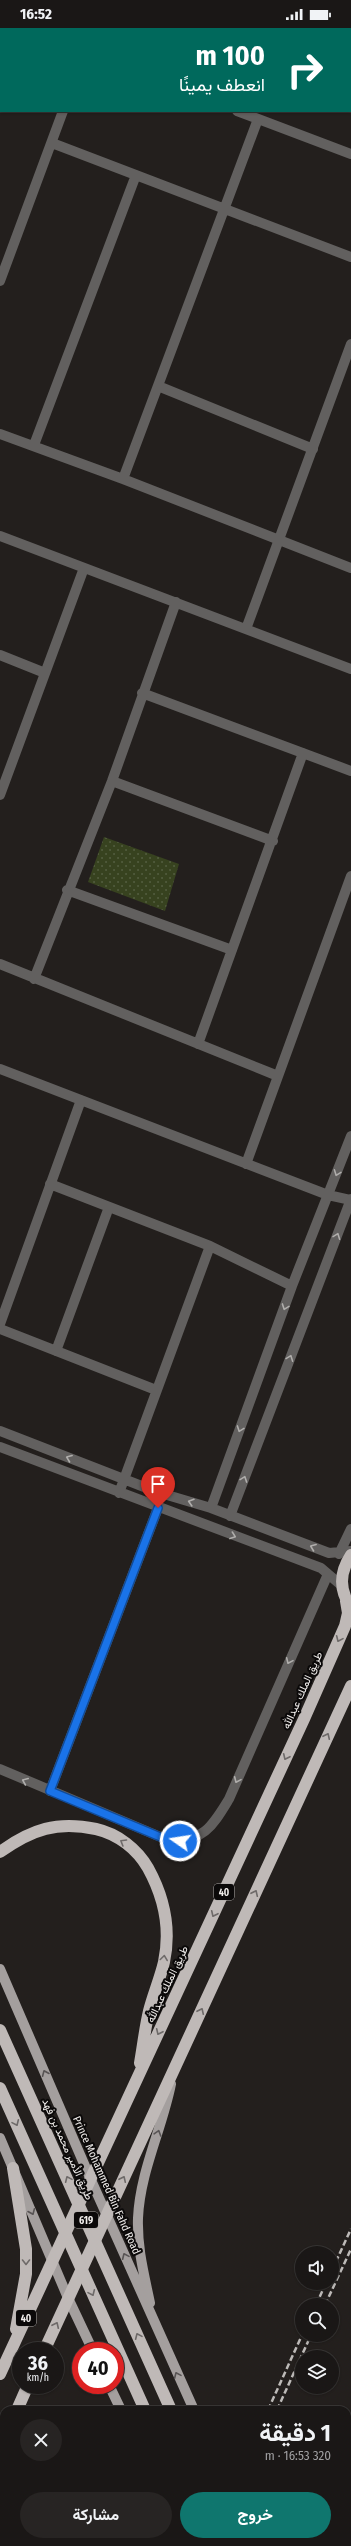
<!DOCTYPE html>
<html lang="ar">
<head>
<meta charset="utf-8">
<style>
	body { margin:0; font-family:"Fira Sans Condensed",Vazirmatn,sans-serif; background:#272423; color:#f1f3f6; direction:rtl; height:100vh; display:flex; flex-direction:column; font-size:15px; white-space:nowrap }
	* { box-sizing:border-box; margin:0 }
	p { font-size:13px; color:#9f9fa1 }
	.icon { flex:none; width:22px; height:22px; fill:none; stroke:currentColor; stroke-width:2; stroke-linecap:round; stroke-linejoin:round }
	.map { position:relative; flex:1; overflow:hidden; direction:ltr }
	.side { position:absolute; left:0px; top:2378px; width:351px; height:140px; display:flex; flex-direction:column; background:#1a1716; border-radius:12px 12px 0 0; box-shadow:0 1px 3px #0004,0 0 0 1px #383635; direction:rtl }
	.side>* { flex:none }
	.hud { position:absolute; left:0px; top:0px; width:351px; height:84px; box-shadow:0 1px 3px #0004,0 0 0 1px #383635; direction:rtl; background:#00695c; color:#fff; overflow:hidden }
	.fabs { position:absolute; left:295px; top:2218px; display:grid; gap:8px }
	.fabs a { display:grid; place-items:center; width:44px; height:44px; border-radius:50%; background:#1a1716; box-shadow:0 1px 3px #0004,0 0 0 1px #383635; font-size:20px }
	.speed { position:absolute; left:12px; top:2314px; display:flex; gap:8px; font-size:20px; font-weight:700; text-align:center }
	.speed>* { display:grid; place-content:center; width:52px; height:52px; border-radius:50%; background:#1a1716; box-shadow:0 1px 3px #0004,0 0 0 1px #383635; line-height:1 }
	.speed small { font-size:10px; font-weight:400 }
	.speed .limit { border:6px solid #d22; background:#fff; color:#111 }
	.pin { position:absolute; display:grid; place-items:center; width:34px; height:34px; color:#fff; margin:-41px -17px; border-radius:50% 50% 50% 0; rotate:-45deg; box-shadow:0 0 4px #0007 }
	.pin .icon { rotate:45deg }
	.me { position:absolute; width:44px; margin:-22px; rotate:283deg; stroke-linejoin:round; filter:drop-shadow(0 0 3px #0008) }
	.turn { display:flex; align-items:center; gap:14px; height:84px; padding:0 20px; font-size:18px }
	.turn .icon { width:52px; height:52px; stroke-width:2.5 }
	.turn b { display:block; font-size:28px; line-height:34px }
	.round { display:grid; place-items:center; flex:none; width:42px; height:42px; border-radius:21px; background:#272423 }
	.overview { display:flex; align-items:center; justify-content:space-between; height:68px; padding:0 20px }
	h1 { font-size:24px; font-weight:700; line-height:30px }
	.primary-button { display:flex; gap:8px; margin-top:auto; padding:8px 20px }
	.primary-button a { flex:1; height:46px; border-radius:24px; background:#0f766e; color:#fff; font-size:16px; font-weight:700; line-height:46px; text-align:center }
	.primary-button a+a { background:#272423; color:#f1f3f6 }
	.status { display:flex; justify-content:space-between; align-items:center; height:28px; padding:0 20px; background:#1a1716; direction:ltr }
	.status svg { height:11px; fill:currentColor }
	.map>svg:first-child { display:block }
</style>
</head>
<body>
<div class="status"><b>16:52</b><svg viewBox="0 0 49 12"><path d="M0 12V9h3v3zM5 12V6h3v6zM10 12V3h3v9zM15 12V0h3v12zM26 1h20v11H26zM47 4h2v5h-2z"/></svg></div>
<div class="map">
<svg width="351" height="2518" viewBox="0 0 351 2518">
	<defs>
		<pattern id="park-dots" width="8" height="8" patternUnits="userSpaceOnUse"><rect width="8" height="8" fill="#37421f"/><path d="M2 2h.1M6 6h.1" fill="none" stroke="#545e40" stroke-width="1.8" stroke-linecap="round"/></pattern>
	</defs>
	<rect width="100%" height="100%" fill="#231f1d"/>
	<!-- park -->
	<path fill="url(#park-dots)" d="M104,809l75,27 -14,47 -77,-29z"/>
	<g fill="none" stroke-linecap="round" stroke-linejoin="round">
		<!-- minor -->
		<path stroke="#62605f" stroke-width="10" d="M15,0l3,1
			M287,0l2,1
			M350,24l1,1
			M237,83l114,43
			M52,115l299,114
			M0,253l63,-170
			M158,358l155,63
			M0,406l123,45 228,89
			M34,417l102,-270
			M123,451l135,-360
			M0,508l351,133
			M246,601l105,-285
			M0,627l45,18
			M142,665l209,78
			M112,753l161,60
			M0,767l84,-227
			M67,862l165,60
			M0,936l278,112
			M34,951l78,-198 64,-179
			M198,1016l105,-291
			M0,1041l328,126 23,5
			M246,1136l105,-288
			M50,1156l160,62 82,40
			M0,1296l81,-224
			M0,1301l156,61
			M56,1323l53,-144
			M0,1403l157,61 54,16 118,45 22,-2
			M0,1419l321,121 21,18
			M119,1465l91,-247
			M211,1480l81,-222 59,-150
			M230,1488l121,-317
			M339,1526l12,-25
			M0,1741l170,72c34,1 43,-16 59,-42l99,-225
			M50,1763l108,-283"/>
		<!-- major -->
		<path stroke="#a49f9e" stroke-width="10" d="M0,1941l91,211 103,230
			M0,2110l68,160 25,53
			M150,2275c-6,-29 -13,-55 -12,-85 2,-46 24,-89 33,-134
			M109,2357l12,25
			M181,2514l2,4
			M253,2514l1,4"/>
		<!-- highway -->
		<path stroke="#bfb9b7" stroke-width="12" d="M351,1580c-12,-18 -12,-35 0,-53
			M0,1824c32,-23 57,-31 96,-23 22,5 41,20 52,39 16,29 23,61 16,94 -4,17 -11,33 -15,49 -4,17 -6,35 -9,52
			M13,2140l13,81v25l-10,55
			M44,2323l307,-665
			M0,2346l304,-655 41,-93 3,-13 -2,-12
			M17,2382l11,-25
			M0,2418l4,-8
			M229,2514l1,4
			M167,2518l1,-4"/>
		<!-- rail -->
		<path stroke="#bdbab8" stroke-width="2.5" stroke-dasharray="6 3" stroke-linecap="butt" d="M332,2242l19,-41
			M316,2277l10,-22
			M325,2277l26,-56
			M268,2382l34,-75
			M277,2382l34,-75
			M205,2518l2,-4
			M214,2518l2,-4"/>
		<!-- highway-bridge -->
		<path stroke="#bfb9b7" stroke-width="12" d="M0,2002l171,380
			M0,2060l145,322
			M207,2514l2,4"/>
	</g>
	<!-- one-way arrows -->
	<defs><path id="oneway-chevron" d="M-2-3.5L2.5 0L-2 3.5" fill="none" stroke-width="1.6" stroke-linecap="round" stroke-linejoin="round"/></defs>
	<g stroke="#b0aeac">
		<use href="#oneway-chevron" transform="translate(337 1145) rotate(111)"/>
		<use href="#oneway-chevron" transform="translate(337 1208) rotate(-69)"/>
		<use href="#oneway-chevron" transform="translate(285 1279) rotate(110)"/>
		<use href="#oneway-chevron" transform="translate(290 1330) rotate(-69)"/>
		<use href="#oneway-chevron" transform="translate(240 1401) rotate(110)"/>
		<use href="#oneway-chevron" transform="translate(69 1430) rotate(-159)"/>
		<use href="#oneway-chevron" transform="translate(244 1451) rotate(-70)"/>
		<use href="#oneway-chevron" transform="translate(191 1474) rotate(-163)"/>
		<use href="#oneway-chevron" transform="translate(233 1508) rotate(20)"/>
		<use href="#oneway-chevron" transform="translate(313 1519) rotate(-159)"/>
		<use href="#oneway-chevron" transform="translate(289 1633) rotate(114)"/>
		<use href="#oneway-chevron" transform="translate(237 1752) rotate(114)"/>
		<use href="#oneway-chevron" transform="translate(25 1753) rotate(-157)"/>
	</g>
	<g stroke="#6e6a69">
		<use href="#oneway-chevron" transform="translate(339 1611) rotate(114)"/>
		<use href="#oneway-chevron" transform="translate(327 1708) rotate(-65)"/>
		<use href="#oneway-chevron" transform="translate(286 1729) rotate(115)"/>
		<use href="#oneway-chevron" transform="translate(123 1814) rotate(-149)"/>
		<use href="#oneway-chevron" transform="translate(255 1865) rotate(-65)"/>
		<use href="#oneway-chevron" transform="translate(214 1886) rotate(115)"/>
		<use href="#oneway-chevron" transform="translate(164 1930) rotate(-82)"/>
		<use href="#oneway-chevron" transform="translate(201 1983) rotate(-65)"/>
		<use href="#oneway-chevron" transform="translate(159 2004) rotate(115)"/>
		<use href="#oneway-chevron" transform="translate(16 2095) rotate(66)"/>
		<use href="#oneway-chevron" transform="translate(68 2151) rotate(-114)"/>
		<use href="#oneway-chevron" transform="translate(123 2151) rotate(-65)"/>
		<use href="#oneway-chevron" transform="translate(26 2234) rotate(90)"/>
		<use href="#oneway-chevron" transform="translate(92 2265) rotate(66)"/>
		<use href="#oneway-chevron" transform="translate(56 2297) rotate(-65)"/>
		<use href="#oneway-chevron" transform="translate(138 2308) rotate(-114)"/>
	</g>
	<g stroke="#585454">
		<use href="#oneway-chevron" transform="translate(45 2045) rotate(-113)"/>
		<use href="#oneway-chevron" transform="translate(158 2105) rotate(-73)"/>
		<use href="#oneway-chevron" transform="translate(32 2184) rotate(67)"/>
		<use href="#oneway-chevron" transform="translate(125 2228) rotate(-114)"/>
		<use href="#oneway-chevron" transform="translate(177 2347) rotate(-114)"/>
	</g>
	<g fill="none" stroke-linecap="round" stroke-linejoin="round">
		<defs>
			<path id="route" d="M158,1480l-108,283 120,50h10"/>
		</defs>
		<!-- route casing -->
		<use href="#route" stroke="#114b97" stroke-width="10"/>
		<!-- route -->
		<use href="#route" stroke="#1a73e8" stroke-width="7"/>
	</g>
	<g text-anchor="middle" stroke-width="4" stroke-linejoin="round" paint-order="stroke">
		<!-- shield labels -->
		<g fill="#0b0909" stroke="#aba9a7" stroke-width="1">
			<rect x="214" y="1856" width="20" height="16" rx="3"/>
			<rect x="74" y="2184" width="24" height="16" rx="3"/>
			<rect x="16" y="2282" width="20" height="16" rx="3"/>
		</g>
		<g font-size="10" font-weight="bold" fill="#f0edeb">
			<text x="224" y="1868">40</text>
			<text x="86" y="2196">619</text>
			<text x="26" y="2294">40</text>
		</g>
		<!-- street labels -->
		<g font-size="11" fill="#f0edeb" stroke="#0b0909">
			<text transform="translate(302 1662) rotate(-66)" y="4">طريق الملك عبدالله</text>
			<text transform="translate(167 1956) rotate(-65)" y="4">طريق الملك عبدالله</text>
			<text transform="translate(68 2121) rotate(66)" y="4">طريق الأمير محمد بن فهد</text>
			<text transform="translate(107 2157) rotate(66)" y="4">Prince Mohammed Bin Fahd Road</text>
		</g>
	</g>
</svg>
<div class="fabs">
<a><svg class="icon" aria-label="sound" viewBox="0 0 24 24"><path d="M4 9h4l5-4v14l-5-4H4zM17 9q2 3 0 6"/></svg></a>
<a><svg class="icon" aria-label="search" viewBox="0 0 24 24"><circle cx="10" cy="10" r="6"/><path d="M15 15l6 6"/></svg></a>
<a><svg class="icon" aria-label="layers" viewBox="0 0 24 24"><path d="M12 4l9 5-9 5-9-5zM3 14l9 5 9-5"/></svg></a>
</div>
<div class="speed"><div>36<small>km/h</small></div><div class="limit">40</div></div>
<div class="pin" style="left:158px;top:1480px;background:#d93025"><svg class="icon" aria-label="arrive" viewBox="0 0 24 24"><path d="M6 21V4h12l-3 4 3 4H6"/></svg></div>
<svg class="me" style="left:180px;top:1813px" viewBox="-20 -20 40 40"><circle r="17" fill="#1a73e8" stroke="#fff" stroke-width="3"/><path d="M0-11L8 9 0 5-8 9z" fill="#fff"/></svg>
<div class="hud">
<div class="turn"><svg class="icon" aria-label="right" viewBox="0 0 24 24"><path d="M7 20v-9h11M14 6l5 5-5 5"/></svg><div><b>100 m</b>انعطف يمينًا</div></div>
</div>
<section class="side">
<div class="overview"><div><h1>1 دقيقة</h1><p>320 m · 16:53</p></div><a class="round"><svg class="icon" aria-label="close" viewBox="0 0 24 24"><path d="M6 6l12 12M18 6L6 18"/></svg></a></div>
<div class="primary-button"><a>خروج</a><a>مشاركة</a></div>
</section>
</div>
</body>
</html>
